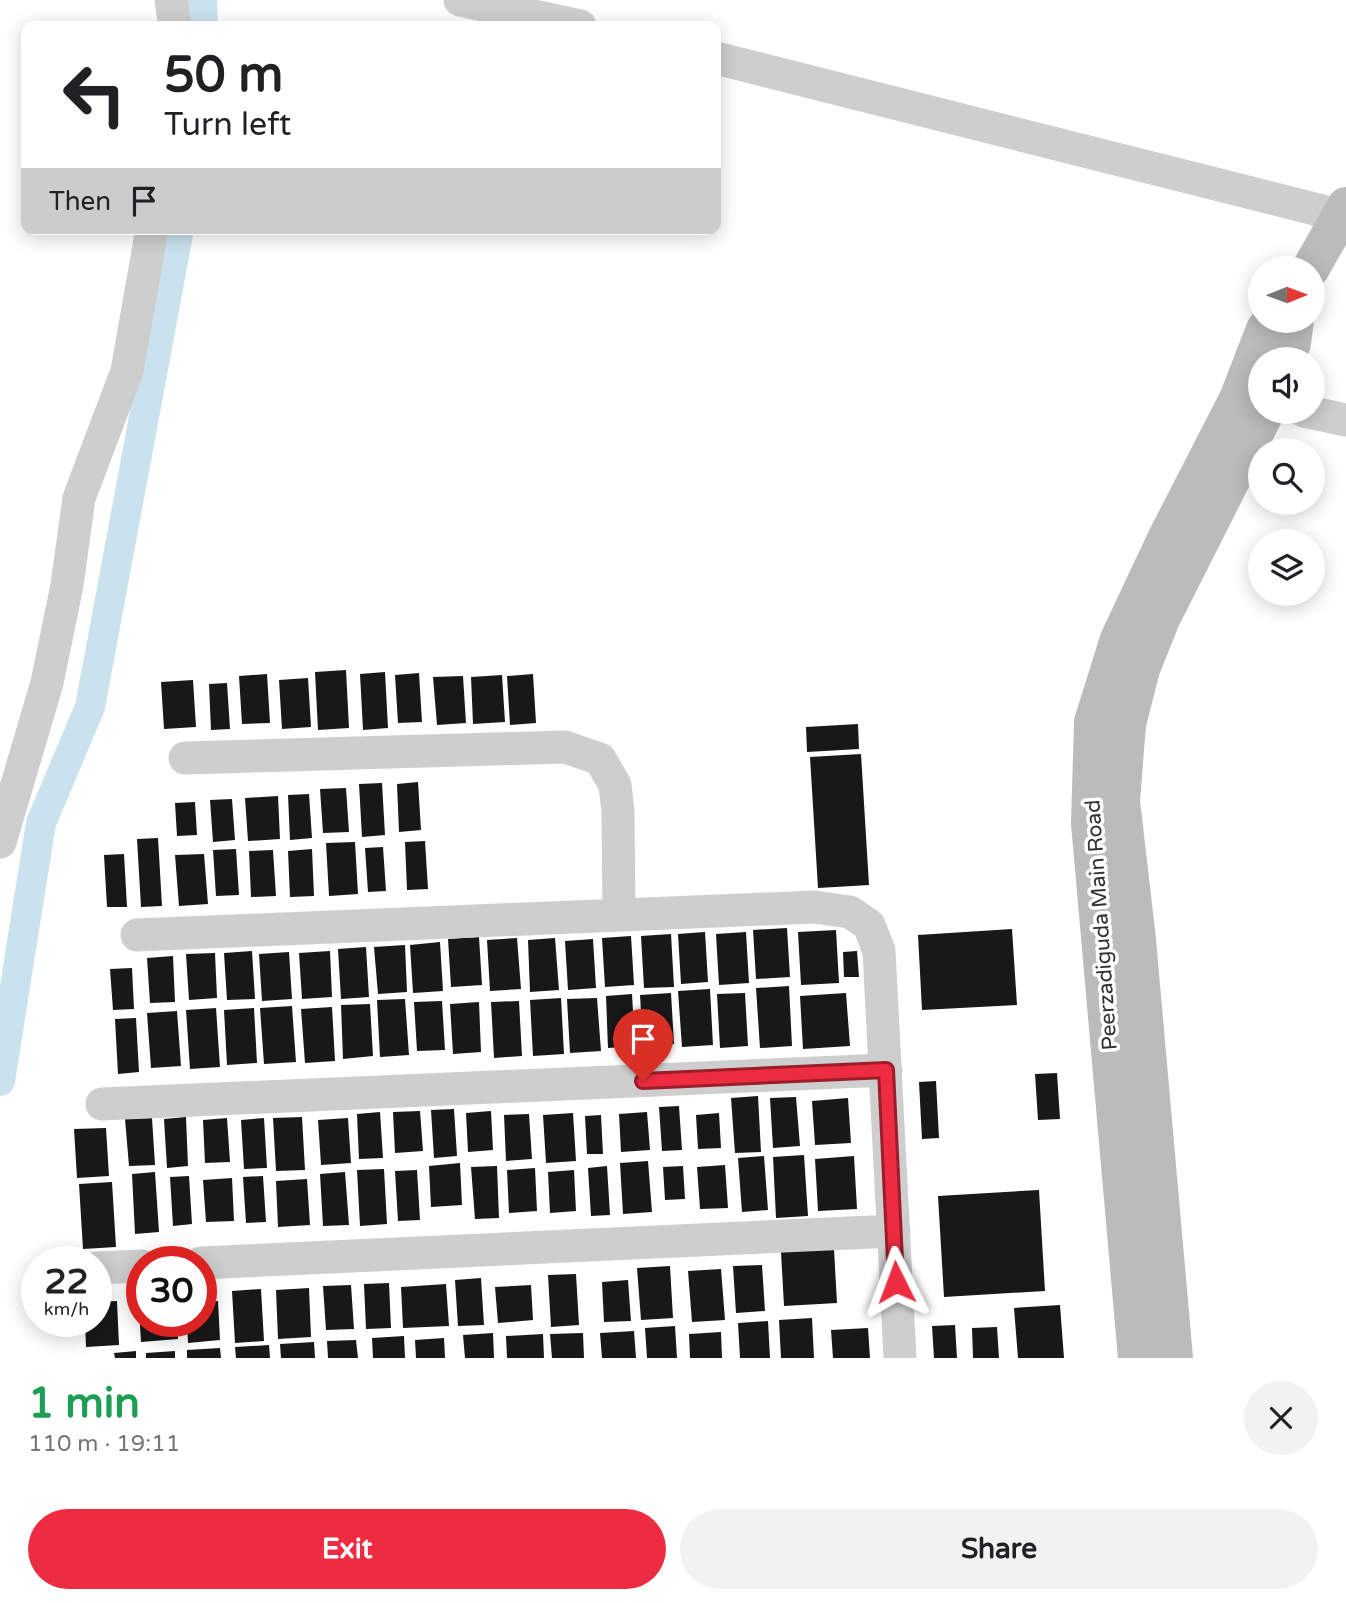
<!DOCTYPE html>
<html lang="en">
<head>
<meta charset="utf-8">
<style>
	body { margin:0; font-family:"Varela Round",sans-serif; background:#f2f2f2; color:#202124; height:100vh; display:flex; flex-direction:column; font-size:26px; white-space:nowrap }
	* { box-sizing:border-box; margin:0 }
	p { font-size:23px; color:#757577 }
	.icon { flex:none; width:38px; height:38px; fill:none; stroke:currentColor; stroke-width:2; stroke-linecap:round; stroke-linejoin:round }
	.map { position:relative; height:1358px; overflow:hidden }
	.panel { display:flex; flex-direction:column; background:#fff; flex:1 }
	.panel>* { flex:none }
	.hud { position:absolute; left:21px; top:21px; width:700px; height:214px; border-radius:14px; box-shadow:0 4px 18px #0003; background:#fff; color:#202124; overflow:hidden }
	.needle { width:46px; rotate:89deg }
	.tools { position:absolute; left:1248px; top:256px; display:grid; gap:14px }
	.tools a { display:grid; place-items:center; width:77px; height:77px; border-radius:50%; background:#fff; box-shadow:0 4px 18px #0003; font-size:35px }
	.speed { position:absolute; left:21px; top:1246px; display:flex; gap:14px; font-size:35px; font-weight:700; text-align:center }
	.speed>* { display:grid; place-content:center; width:91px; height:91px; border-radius:50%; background:#fff; box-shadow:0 4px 18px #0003; line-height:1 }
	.speed small { font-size:18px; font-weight:400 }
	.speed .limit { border:10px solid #d22; background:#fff; color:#111 }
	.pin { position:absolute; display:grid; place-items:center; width:60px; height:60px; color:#fff; margin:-72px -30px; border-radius:50% 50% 50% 0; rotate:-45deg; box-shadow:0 0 7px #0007 }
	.pin .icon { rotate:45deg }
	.me { position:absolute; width:77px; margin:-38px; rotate:357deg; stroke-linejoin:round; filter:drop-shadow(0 0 5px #0008) }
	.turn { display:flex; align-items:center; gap:24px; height:147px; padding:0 28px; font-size:32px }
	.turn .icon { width:91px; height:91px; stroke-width:2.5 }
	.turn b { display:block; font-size:49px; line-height:60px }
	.then { display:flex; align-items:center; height:66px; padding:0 28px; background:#0003; gap:14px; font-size:26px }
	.round { display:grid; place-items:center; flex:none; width:74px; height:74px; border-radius:37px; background:#f2f2f2 }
	.summary { display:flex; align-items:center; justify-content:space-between; height:119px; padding:0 28px }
	h1 { font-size:42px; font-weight:700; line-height:52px; color:#1e9e55 }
	.action { display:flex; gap:14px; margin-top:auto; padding:14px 28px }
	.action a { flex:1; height:80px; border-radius:42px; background:#ee2c41; color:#fff; font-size:28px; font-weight:700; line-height:80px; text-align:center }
	.action a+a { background:#f2f2f2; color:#202124 }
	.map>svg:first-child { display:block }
</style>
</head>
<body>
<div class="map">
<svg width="1346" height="1358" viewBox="0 0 1346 1358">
	<rect width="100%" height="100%" fill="#fff"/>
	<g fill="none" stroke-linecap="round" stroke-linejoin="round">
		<!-- canal -->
		<path stroke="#cae2ee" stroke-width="30" d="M202,0l1,26
			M0,1081l41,-258 49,-116 89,-478"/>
	</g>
	<!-- building -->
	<path fill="#181818" d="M346,670l3,58 -31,2 -3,-58z
		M385,672l3,56 -25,2 -3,-56z
		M419,673l3,49 -24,1 -3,-48z
		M267,674l3,49 -28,1 -3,-48z
		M533,674l3,49 -26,2 -3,-49z
		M502,675l3,47 -32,2 -2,-47z
		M463,676l3,47 -29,2 -4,-48z
		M308,678l3,49 -29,2 -3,-49z
		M193,680l3,47 -32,2 -3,-47z
		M227,683l3,46 -19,1 -2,-46z
		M858,724l1,25 -52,3 -1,-25z
		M861,754l8,131 -51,3 -8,-131z
		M418,782l3,48 -22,2 -2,-48z
		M382,783l3,52 -23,2 -3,-53z
		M346,788l3,44 -26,1 -3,-44z
		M309,794l3,44 -22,2 -2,-45z
		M278,796l2,43 -32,2 -3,-43z
		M232,799l3,41 -22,2 -3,-42z
		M195,802l2,33 -20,1 -2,-33z
		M158,838l4,68 -21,1 -4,-68z
		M425,841l3,48 -21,1 -2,-48z
		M355,842l3,52 -29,2 -3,-53z
		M383,847l3,44 -18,1 -3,-44z
		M236,849l3,46 -23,1 -3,-46z
		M312,849l2,47 -24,1 -2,-46z
		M273,850l3,46 -25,1 -2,-46z
		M124,854l3,53h-20l-3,-52z
		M204,854l4,50 -29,2 -4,-51z
		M787,928l3,49 -34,2 -3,-49z
		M1012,929l5,76 -95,5 -4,-75z
		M836,930l3,53 -38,2 -3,-53z
		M705,932l3,50 -27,2 -3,-50z
		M746,932l3,51 -30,2 -3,-51z
		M671,934l3,53 -30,1 -3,-52z
		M631,936l3,49 -29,2 -3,-49z
		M479,937l3,48 -31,2 -3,-48z
		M517,938l4,51 -31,2 -3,-51z
		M555,938l4,52 -29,2 -2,-52z
		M593,939l3,49 -28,2 -3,-49z
		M440,942l3,49 -30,2 -3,-48z
		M405,945l2,47 -29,2 -4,-47z
		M366,947l3,50 -28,2 -3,-50z
		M252,951l3,48 -28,1 -3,-47z
		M330,951l2,46 -30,2 -3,-46z
		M857,951l2,26h-15l-1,-25z
		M289,952l3,47 -30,2 -3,-47z
		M215,953l2,45 -28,2 -3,-46z
		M173,956l2,46 -25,1 -3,-45z
		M132,968l2,41 -21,1 -3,-41z
		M789,986l3,60 -32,2 -4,-60z
		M710,989l3,56 -31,2 -4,-56z
		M671,993l3,51 -31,2 -3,-51z
		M745,993l3,53 -28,2 -3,-54z
		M846,993l4,53 -47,3 -3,-53z
		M632,994l3,52 -27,2 -2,-52z
		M561,998l3,56 -31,2 -3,-56z
		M597,998l4,53 -31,2 -3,-54z
		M405,999l4,56 -29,2 -3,-57z
		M442,1001l3,49 -28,1 -3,-49z
		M519,1001l3,55 -28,2 -3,-56z
		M479,1002l2,50 -28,2 -3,-50z
		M370,1004l3,52 -30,3 -2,-54z
		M292,1006l4,56 -32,2 -4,-56z
		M332,1007l3,54 -30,2 -4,-54z
		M216,1008l4,59 -30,2 -4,-59z
		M254,1008l3,55 -30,2 -3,-55z
		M177,1011l4,55 -30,2 -4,-55z
		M136,1018l3,54 -21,2 -3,-55z
		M1057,1073l3,46 -22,1 -3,-46z
		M936,1081l3,57 -17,1 -3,-57z
		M758,1096l3,56 -26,1 -4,-55z
		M796,1097l4,49 -27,2 -3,-50z
		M848,1098l3,45 -36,2 -3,-44z
		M679,1106l3,44 -20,1 -3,-44z
		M454,1109l3,47 -23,2 -3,-48z
		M420,1111l3,40 -28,2 -2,-41z
		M491,1111l2,39 -25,2 -2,-39z
		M380,1112l3,46 -24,1 -2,-45z
		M647,1112l3,38 -29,2 -2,-38z
		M573,1113l3,48 -30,2 -3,-48z
		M719,1113l2,35 -23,1 -2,-34z
		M529,1114l3,45 -26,2 -2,-46z
		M601,1115l2,39h-16l-2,-38z
		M186,1117l2,49 -21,2 -3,-49z
		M302,1117l3,53 -29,1 -3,-53z
		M152,1118l3,47 -26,1 -4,-47z
		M227,1118l3,44 -25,1 -2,-43z
		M264,1118l3,50 -23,1 -3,-49z
		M348,1118l3,45 -30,2 -3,-45z
		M106,1128l3,48 -32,2 -3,-49z
		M804,1155l4,61 -32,2 -3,-61z
		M764,1156l4,54 -26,2 -4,-54z
		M854,1156l3,53 -39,2 -3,-52z
		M648,1161l4,51 -29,2 -3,-51z
		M460,1163l2,42 -31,2 -2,-41z
		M725,1165l3,43 -28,1 -3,-42z
		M497,1166l2,52 -24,1 -4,-52z
		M607,1166l3,49 -19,1 -3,-48z
		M683,1166l2,33 -20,1 -2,-33z
		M535,1168l2,43 -28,2 -2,-43z
		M384,1169l3,55 -27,2 -3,-56z
		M417,1170l3,50 -22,1 -3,-50z
		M574,1170l2,41 -26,2 -2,-41z
		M155,1172l4,60 -24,2 -3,-60z
		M345,1172l4,53 -26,1 -3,-52z
		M189,1176l3,48 -19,2 -3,-49z
		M263,1176l3,46 -20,1 -3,-46z
		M232,1178l2,43 -28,1 -3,-42z
		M307,1179l3,46 -32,2 -2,-46z
		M112,1182l4,65 -33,2 -4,-65z
		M1039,1190l6,101 -101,6 -6,-101z
		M834,1249l3,54 -53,3 -3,-54z
		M762,1265l3,46 -29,2 -3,-47z
		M670,1266l3,52 -32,2 -4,-52z
		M721,1269l4,51 -33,2 -4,-51z
		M576,1274l3,51 -28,2 -3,-52z
		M481,1278l3,47 -26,1 -3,-46z
		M628,1280l3,41 -27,1 -2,-40z
		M389,1283l2,45 -25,1 -2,-45z
		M446,1284l3,42 -46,2 -2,-41z
		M351,1285l3,44 -28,1 -3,-44z
		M531,1285l2,35 -35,3 -3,-36z
		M309,1288l2,49 -33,2 -2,-49z
		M261,1289l3,52 -29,2 -3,-52z
		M138,1295h4v26h35l1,18 -37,3z
		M117,1301l2,44 -33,2 -1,-26h11v-19z
		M218,1301l2,39 -32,3 -1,-22h14v-19z
		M1060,1305l4,53h-46l-4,-50z
		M812,1318l2,40h-33l-2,-38z
		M768,1321l2,37h-30l-2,-35z
		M955,1325l2,33h-23l-2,-32z
		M675,1326l2,32h-30l-2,-30z
		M997,1327l2,31h-26l-1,-30z
		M868,1328l2,30h-37l-2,-28z
		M634,1331l2,27h-34l-2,-25z
		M721,1332l1,26h-32l-1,-24z
		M493,1333l1,25h-29l-2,-23z
		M583,1333l1,25h-32l-2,-24z
		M543,1334l1,24h-37l-1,-22z
		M404,1336l1,22h-32l-1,-20z
		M444,1338l1,20h-29l-1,-18z
		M356,1340l2,18h-30l-1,-17z
		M314,1342l1,16h-34l-1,-14z
		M269,1345l1,13h-34l-1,-11z
		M220,1348l1,10h-34v-8z
		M136,1351v7h-21l-1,-5z
		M175,1351v7h-29v-5z"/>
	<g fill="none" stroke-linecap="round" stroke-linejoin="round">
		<!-- street -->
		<path stroke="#cecece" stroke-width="33" d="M171,0l4,26
			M460,0l120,26
			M716,58l626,158
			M1304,411l42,9
			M185,758l380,-11 35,12 15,26 3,27 1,102
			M0,842l47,-159 20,-98 12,-87 48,-127 25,-142
			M137,935l677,-28 36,5 19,13 10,26 21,407
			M102,1104l784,-34
			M201,1263l693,-32
			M96,1268l46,-2"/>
		<!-- secondary -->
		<path stroke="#bbb" stroke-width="38" d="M1311,268l35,-62
			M1286,359l6,-16 3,-23
			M1137,1358l-47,-535 3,-101 26,-83 47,-100 72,-140 27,-70 8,-9
			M1174,1358l-37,-418 -16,-139 6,-77 14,-55 20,-50 105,-208"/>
	</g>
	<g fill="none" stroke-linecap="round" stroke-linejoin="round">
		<defs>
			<path id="route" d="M643,1081l243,-11 10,212"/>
		</defs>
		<!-- route casing -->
		<use href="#route" stroke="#9b1d2a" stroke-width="18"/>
		<!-- route -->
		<use href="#route" stroke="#ee2c41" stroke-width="12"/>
	</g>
	<g text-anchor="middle" stroke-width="7" stroke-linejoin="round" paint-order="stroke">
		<!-- street labels -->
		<g font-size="21" fill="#313131" stroke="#fff">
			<text transform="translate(1101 925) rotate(-94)" y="7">Peerzadiguda Main Road</text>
		</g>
	</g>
</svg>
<div class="tools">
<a><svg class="needle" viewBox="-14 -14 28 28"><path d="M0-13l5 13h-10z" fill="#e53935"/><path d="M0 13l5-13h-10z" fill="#757577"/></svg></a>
<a><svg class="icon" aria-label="sound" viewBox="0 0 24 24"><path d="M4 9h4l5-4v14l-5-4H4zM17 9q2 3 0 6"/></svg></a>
<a><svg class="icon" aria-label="search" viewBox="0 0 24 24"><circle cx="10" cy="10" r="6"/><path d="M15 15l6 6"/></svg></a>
<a><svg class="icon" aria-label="layers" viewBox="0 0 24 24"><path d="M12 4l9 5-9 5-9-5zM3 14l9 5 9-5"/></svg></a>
</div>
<div class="speed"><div>22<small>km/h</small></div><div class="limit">30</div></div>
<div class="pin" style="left:643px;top:1081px;background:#d93025"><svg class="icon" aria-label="arrive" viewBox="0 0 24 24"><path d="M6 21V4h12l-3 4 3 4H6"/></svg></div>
<svg class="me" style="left:896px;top:1282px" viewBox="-20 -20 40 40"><path d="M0-17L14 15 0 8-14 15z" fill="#ee2c41" stroke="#fff" stroke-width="4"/></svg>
<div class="hud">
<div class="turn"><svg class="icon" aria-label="left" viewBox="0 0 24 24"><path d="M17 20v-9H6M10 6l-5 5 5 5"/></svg><div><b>50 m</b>Turn left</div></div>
<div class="then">Then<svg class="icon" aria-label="arrive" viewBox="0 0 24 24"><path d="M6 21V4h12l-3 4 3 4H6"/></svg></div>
</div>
</div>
<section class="panel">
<div class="summary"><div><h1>1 min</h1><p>110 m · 19:11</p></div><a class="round"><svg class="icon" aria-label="close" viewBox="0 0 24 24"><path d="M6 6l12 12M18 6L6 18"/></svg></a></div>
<div class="action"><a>Exit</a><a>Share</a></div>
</section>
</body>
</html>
